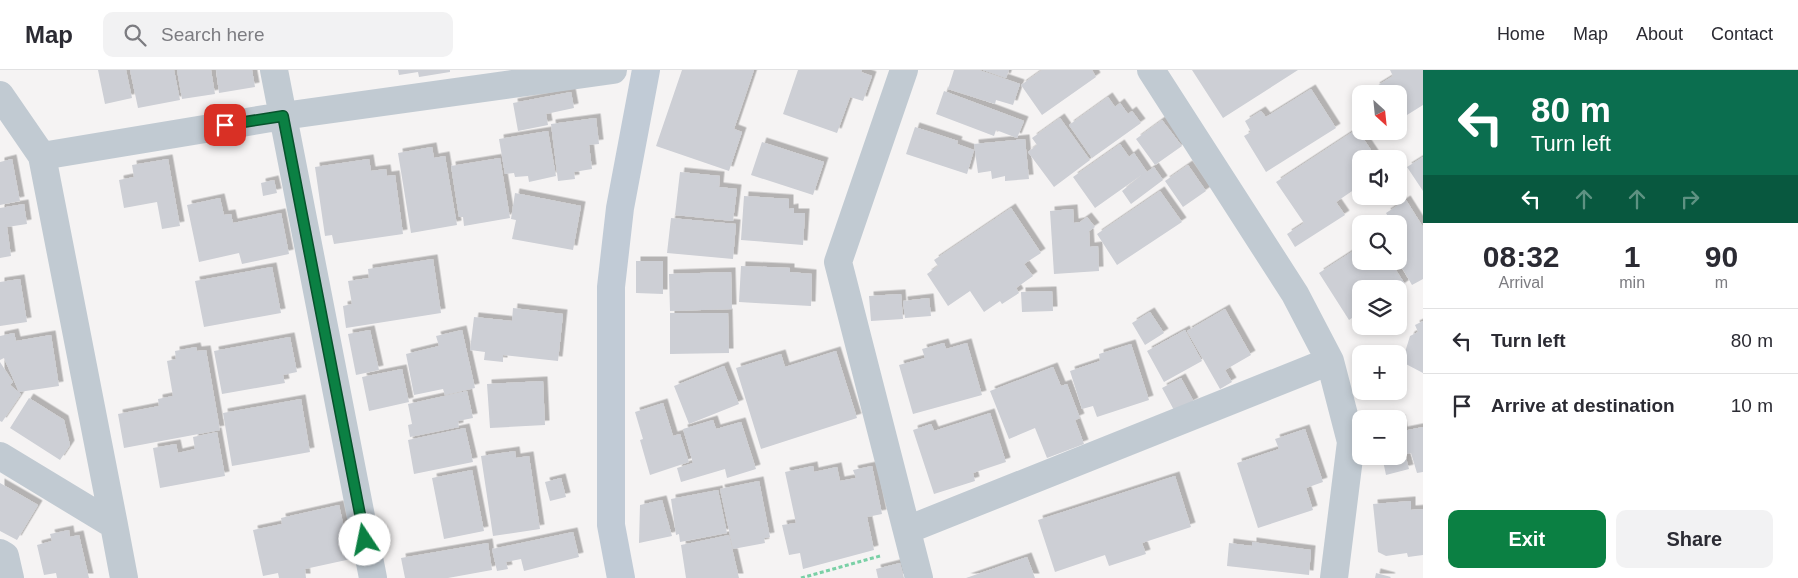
<!DOCTYPE html>
<html lang="en">
<head>
<meta charset="utf-8">
<style>
	body { margin:0; font-family:Helvetica,sans-serif; background:#f2f2f3; color:#2b2b33; height:100vh; display:flex; flex-direction:column; font-size:19px; white-space:nowrap }
	* { box-sizing:border-box; margin:0 }
	p { font-size:16px; color:#7c7c81 }
	.icon { flex:none; width:28px; height:28px; fill:none; stroke:currentColor; stroke-width:2; stroke-linecap:round; stroke-linejoin:round }
	.map { position:relative; flex:1; overflow:hidden }
	.side { display:flex; flex-direction:column; background:#fff; width:375px }
	.side>* { flex:none }
	.top-card { background:#0b6e4f; color:#fff; overflow:hidden }
	.needle { width:32px; rotate:153deg }
	.buttons { position:absolute; left:1352px; top:15px; display:grid; gap:10px }
	.buttons a { display:grid; place-items:center; width:55px; height:55px; border-radius:10px; background:#fff; box-shadow:0 2px 8px #0003; font-size:25px }
	.pin { position:absolute; display:grid; place-items:center; width:42px; height:42px; color:#fff; margin:-21px; border-radius:10px; box-shadow:0 2px 8px #0006 }
	.me { position:absolute; width:55px; margin:-28px; rotate:349deg; stroke-linejoin:round; filter:drop-shadow(0 0 4px #0008) }
	.turn { display:flex; align-items:center; gap:18px; height:105px; padding:0 25px; font-size:22px }
	.turn .icon { width:65px; height:65px; stroke-width:2.5 }
	.turn b { display:block; font-size:35px; line-height:42px }
	.lanes { display:flex; align-items:center; height:48px; padding:0 25px; background:#0003; justify-content:center; gap:25px; direction:ltr }
	.lanes .off { opacity:.35 }
	.eta { display:flex; justify-content:space-evenly; align-items:center; height:85px; text-align:center }
	.eta b { font-size:30px; font-weight:700; line-height:35px }
	.cta { display:flex; gap:10px; margin-top:auto; padding:10px 25px }
	.cta a { flex:1; height:58px; border-radius:10px; background:#0b8043; color:#fff; font-size:20px; font-weight:700; line-height:58px; text-align:center }
	.cta a+a { background:#f2f2f3; color:#2b2b33 }
	ul { padding:0; list-style:none }
	li { display:flex; align-items:center; gap:15px; height:65px; padding:0 25px; border-top:1px solid #e1e1e2 }
	li div { flex:1 }
	li b { display:block; font-size:19px }
	li em { font-style:normal }
	header { display:flex; align-items:center; gap:30px; box-sizing:border-box; height:70px; padding:0 25px; background:#fff; border-bottom:1px solid #e1e1e2 }
	header strong { font-size:24px }
	nav { display:flex; gap:28px; margin-inline-start:auto; font-size:18px }
	.search { width:350px; height:45px; background:#f2f2f3; display:flex; align-items:center; gap:12px; box-sizing:border-box; padding:0 18px; border-radius:10px; color:#7c7c81; font-size:19px }
	main { display:flex; flex:1; min-height:0 }
	.map>svg:first-child { display:block }
</style>
</head>
<body>
<header>
<strong>Map</strong>
<div class="search"><svg class="icon" aria-label="search" viewBox="0 0 24 24"><circle cx="10" cy="10" r="6"/><path d="M15 15l6 6"/></svg>Search here</div>
<nav><a>Home</a><a>Map</a><a>About</a><a>Contact</a></nav>
</header>
<main>
<div class="map">
<svg width="1423" height="508" viewBox="0 0 1423 508">
	<defs>
		<filter id="shadow"><feDropShadow dx="4.5" dy="-4.5" stdDeviation="0" flood-color="#0004"/></filter>
	</defs>
	<rect width="100%" height="100%" fill="#f5f3f3"/>
	<!-- building -->
	<path fill="#cdcfd5" filter="url(#shadow)" d="M98,0h28l6,28 -27,6z
		M130,0h44l6,30 -42,8z
		M177,0h34l4,24 -33,5z
		M216,0h36l3,17 -36,6z
		M398,0h52v2l-31,5 -1,-5 -19,3z
		M682,0h72l-20,59 8,3 -13,39 -73,-25z
		M798,0h64l-1,2 11,4 -9,25 -13,-4 -13,36 -54,-19z
		M954,0h25l41,14 -7,21 -17,-5 -1,4 -47,-15z
		M983,0h26l-3,8z
		M1042,0h50l4,7 -54,38 -21,-30z
		M1192,0h106l-75,48z
		M1390,0h33v35l-24,15v-26h-19l-5,-7 18,-11z
		M1311,19l25,39 -70,44 -22,-36 7,-4 -6,-11 16,-10 5,6z
		M944,21l80,30 -7,17 -21,-8 -2,6 -58,-22z
		M571,22l3,16 -28,6 2,11 -30,6 -5,-28z
		M1108,27l7,10 5,-4 8,11 4,-3 9,12 -49,35 -23,-33z
		M596,48l3,26 -10,1 3,24 -18,3 1,7 -17,2 -7,-57z
		M1060,48l30,42 -36,27 -26,-35 9,-7 -5,-7z
		M1162,50l20,26 -27,19 -19,-26z
		M915,57l43,14 -1,3 17,6 -7,24 -61,-20z
		M1357,59l20,30h-16v26l-25,17 9,13 -50,32 -8,-13 17,-11 -28,-41z
		M548,61l8,45 -27,6 -1,-6 -13,1 -1,-4 -9,1 -6,-35z
		M1025,69l4,40 -24,2v-5l-13,3 -1,-8 -13,2 -4,-29z
		M762,72l62,20 -11,33 -62,-20z
		M1120,74l9,13 5,-4 13,19 7,-5 9,13 -32,24 -9,-13 21,-17 -48,34 -22,-31z
		M432,77l2,11 11,-2 12,69 -46,8 -13,-80z
		M1423,87v34l-16,-24z
		M500,88l10,60 -46,8 -1,-9h-4l-8,-51z
		M12,89l8,42 -20,4v-43z
		M168,89l12,67 -18,3 -5,-27 -33,6 -5,-28 15,-3 -2,-12z
		M369,89l2,12 15,-2 1,7 8,-1 8,59 -69,10 -2,-9 -7,1 -10,-69z
		M1188,95l18,26 -23,16 -18,-26z
		M680,102l40,4 -1,11 18,2 -4,32 -58,-6z
		M274,110l3,13 -14,3 -2,-13z
		M1160,121l22,31 -65,43 -20,-31z
		M515,123l66,13 -8,44 -61,-11 4,-19 -5,-1z
		M744,126l45,3v10l5,-1v5h11l-2,32 -62,-5z
		M220,128l4,17 7,-1 2,9 48,-10 8,41 -47,10 -3,-11 -40,9 -12,-57z
		M1406,130l17,27v52l-11,6 -14,-24 1,-37h-7l-6,-11z
		M24,134l3,20 -20,3 4,29 -11,2v-50z
		M1011,138l30,45 -17,11 9,12 -17,12 3,5 -17,11 -2,-3 -16,11 -14,-21 -22,15 -21,-32 11,-8 -4,-6z
		M1073,139l1,14 6,-1 7,-5 8,10 -6,4 1,16 8,-1 1,25 -45,3 -4,-63z
		M671,148l65,6 -3,35 -66,-6z
		M1361,176v15h29l15,23 -7,5h-37v23l-12,8 -30,-47z
		M433,189l8,54 -95,15 -3,-22 9,-2 -4,-23 21,-3 -1,-9z
		M636,191h27v33l-27,-1z
		M741,196l49,2v4l22,2 -1,32 -72,-4z
		M272,197l9,46 -77,14 -9,-46z
		M731,202l1,37 -62,2 -1,-37z
		M20,209l7,43 -27,4v-44z
		M1052,221l1,20 -31,1 -1,-20z
		M901,224l2,25 -32,2 -2,-25z
		M929,228l2,18 -26,2 -2,-17z
		M513,238l50,6 -5,47 -55,-6v7l-19,-2 1,-8 -15,-2 4,-33 38,4z
		M1225,239l26,46 -26,15 7,12 -12,7 -33,-58z
		M1150,242l14,21 -19,12 -13,-22z
		M670,243h58l1,40 -59,1z
		M1423,251v52l-21,-11 8,-26 8,-4 -3,-7z
		M370,260l9,40 -23,5 -8,-41z
		M462,260l13,58 -30,7 -2,-6 -29,6 -8,-41 33,-8 -3,-10z
		M1185,260l17,31 -38,21 -17,-31z
		M14,263l2,8 35,-6 8,51 -40,6 -15,-34 -4,2v-24z
		M290,267l7,35 -14,3 2,8 -63,11 -8,-43z
		M944,273l2,6 21,-6 15,52 -69,19 -14,-49 26,-7 -3,-9z
		M1131,274l18,56 -52,17 -4,-11 -11,3 -12,-38 30,-10 -1,-7z
		M196,277l1,4 9,-1 14,80 -96,18 -6,-34 41,-8 -1,-7 15,-3 -6,-35 9,-2 -1,-8z
		M836,281l21,67 -96,31 -25,-81 45,-14 4,13z
		M0,292l13,20 -3,3 11,9 -19,28 -2,-1z
		M724,296l15,38 -50,20 -15,-38z
		M1053,297l8,19 6,-2 13,34 -5,2 9,24 -37,14 -12,-30 -26,11 -19,-48z
		M402,299l7,33 -40,9 -7,-34z
		M1181,308l13,24 -19,10 -13,-24z
		M543,311l2,44 -55,3 -3,-44z
		M467,321l6,27 -15,3 1,6 -49,10 -2,-12 4,-1 -4,-20z
		M29,328l35,22 6,25 -10,15 -50,-32z
		M301,329l9,53 -78,14 -9,-53z
		M663,333l10,33 7,-2 9,28 -39,13 -10,-35 3,-1 -8,-27z
		M990,343l16,49 -33,11 2,8 -41,13 -21,-64 18,-6 3,7z
		M1401,349l2,12 20,-4v45l-6,1 -6,-20 -6,1 4,15 -23,6 -4,-19h17v-36z
		M713,350l3,9 25,-7 15,47 -29,9 -2,-9 -44,13 -4,-14 16,-5 -10,-34z
		M465,358l8,34 -59,12 -6,-34z
		M1305,359l18,53 -17,6 7,22 -55,18 -21,-65 42,-14 -4,-10z
		M217,362l8,44 -65,12 -7,-40 23,-4 2,9 17,-4 -2,-12z
		M515,381l1,7 13,-2 11,73 -47,7 -12,-80z
		M813,396l1,6 23,-5 3,14 16,-3 -3,-8 19,-4 10,48 -15,3 7,33 -71,19 -3,-16 -11,2 -7,-30 14,-2 -11,-51z
		M472,400l12,61 -40,8 -12,-61z
		M1175,406l16,51 -49,16 4,11 -37,12 -4,-11 -50,17 -17,-52z
		M561,408l5,19 -16,4 -5,-19z
		M759,411l11,56 -6,1 1,5 -32,6 -13,-60z
		M0,413l38,22 -21,35 -17,-9z
		M718,420l9,43 -47,9 -1,-8 -3,1 -5,-36z
		M662,430l10,36 -33,7 1,-38z
		M1411,431v9l12,-1v46l-15,2 -1,-4 -21,3 -8,-4 -5,-48z
		M339,435l12,54 -46,10 1,9h-27l-1,-5 -15,3 -10,-46 29,-6 -1,-6z
		M69,460l1,7 9,-2 10,43h-32l-1,-5 -12,2 -7,-30 15,-4 -2,-7z
		M573,462l6,25 -55,14 -3,-12 -15,3 2,7 -11,2 -5,-22z
		M729,465l10,43h-53l-5,-33z
		M1252,472l59,8 -2,25 -82,-9 2,-23 23,3z
		M488,473l4,27 -44,8h-43l-4,-20z
		M1027,487l8,21h-69z
		M900,493l4,15h-26l-2,-9z
		M1376,503l15,4 -1,1h-15z"/>
	<g fill="none" stroke-linecap="round" stroke-linejoin="round">
		<!-- path -->
		<path stroke="#7ad0a6" stroke-width="3" stroke-dasharray="4 2.5" stroke-linecap="butt" d="M801,508l79,-22"/>
		<!-- street -->
		<path stroke="#c1cad2" stroke-width="28" d="M274,0l99,508
			M904,0l-66,192 81,316
			M1151,0l144,224 35,67 21,81 -17,136
			M0,25l42,61 72,369
			M42,86l241,-40 330,-46
			M0,386l114,69 10,53
			M907,460l423,-169
			M0,483l5,3 5,22"/>
		<!-- secondary -->
		<path stroke="#c1cbd6" stroke-width="28" d="M621,508l-10,-53v-238l9,-79 26,-138"/>
	</g>
	<g fill="none" stroke-linecap="round" stroke-linejoin="round">
		<defs>
			<path id="route" d="M225,55l58,-9 82,424"/>
		</defs>
		<!-- route casing -->
		<use href="#route" stroke="#07532c" stroke-width="12"/>
		<!-- route -->
		<use href="#route" stroke="#0b8043" stroke-width="9"/>
	</g>
</svg>
<div class="buttons">
<a><svg class="needle" viewBox="-14 -14 28 28"><path d="M0-13l5 13h-10z" fill="#e53935"/><path d="M0 13l5-13h-10z" fill="#7c7c81"/></svg></a>
<a><svg class="icon" aria-label="sound" viewBox="0 0 24 24"><path d="M4 9h4l5-4v14l-5-4H4zM17 9q2 3 0 6"/></svg></a>
<a><svg class="icon" aria-label="search" viewBox="0 0 24 24"><circle cx="10" cy="10" r="6"/><path d="M15 15l6 6"/></svg></a>
<a><svg class="icon" aria-label="layers" viewBox="0 0 24 24"><path d="M12 4l9 5-9 5-9-5zM3 14l9 5 9-5"/></svg></a>
<a>+</a>
<a>−</a>
</div>
<div class="pin" style="left:225px;top:55px;background:#d93025"><svg class="icon" aria-label="arrive" viewBox="0 0 24 24"><path d="M6 21V4h12l-3 4 3 4H6"/></svg></div>
<svg class="me" style="left:365px;top:470px" viewBox="-20 -20 40 40"><circle r="19" fill="#fff"/><path d="M0-13L10 11 0 6-10 11z" fill="#0b8043"/></svg>
</div>
<section class="side">
<div class="top-card">
<div class="turn"><svg class="icon" aria-label="left" viewBox="0 0 24 24"><path d="M17 20v-9H6M10 6l-5 5 5 5"/></svg><div><b>80 m</b>Turn left</div></div>
<div class="lanes"><svg class="icon" aria-label="left" viewBox="0 0 24 24"><path d="M17 20v-9H6M10 6l-5 5 5 5"/></svg><svg class="icon off" aria-label="ahead" viewBox="0 0 24 24"><path d="M12 20V5M6 11l6-6 6 6"/></svg><svg class="icon off" aria-label="ahead" viewBox="0 0 24 24"><path d="M12 20V5M6 11l6-6 6 6"/></svg><svg class="icon off" aria-label="right" viewBox="0 0 24 24"><path d="M7 20v-9h11M14 6l5 5-5 5"/></svg></div>
</div>
<div class="eta">
<div><b>08:32</b><p>Arrival</p></div>
<div><b>1</b><p>min</p></div>
<div><b>90</b><p>m</p></div>
</div>
<ul>
<li><svg class="icon" aria-label="left" viewBox="0 0 24 24"><path d="M17 20v-9H6M10 6l-5 5 5 5"/></svg><div><b>Turn left</b></div><em>80 m</em></li>
<li><svg class="icon" aria-label="arrive" viewBox="0 0 24 24"><path d="M6 21V4h12l-3 4 3 4H6"/></svg><div><b>Arrive at destination</b></div><em>10 m</em></li>
</ul>
<div class="cta"><a>Exit</a><a>Share</a></div>
</section>
</main>
</body>
</html>
